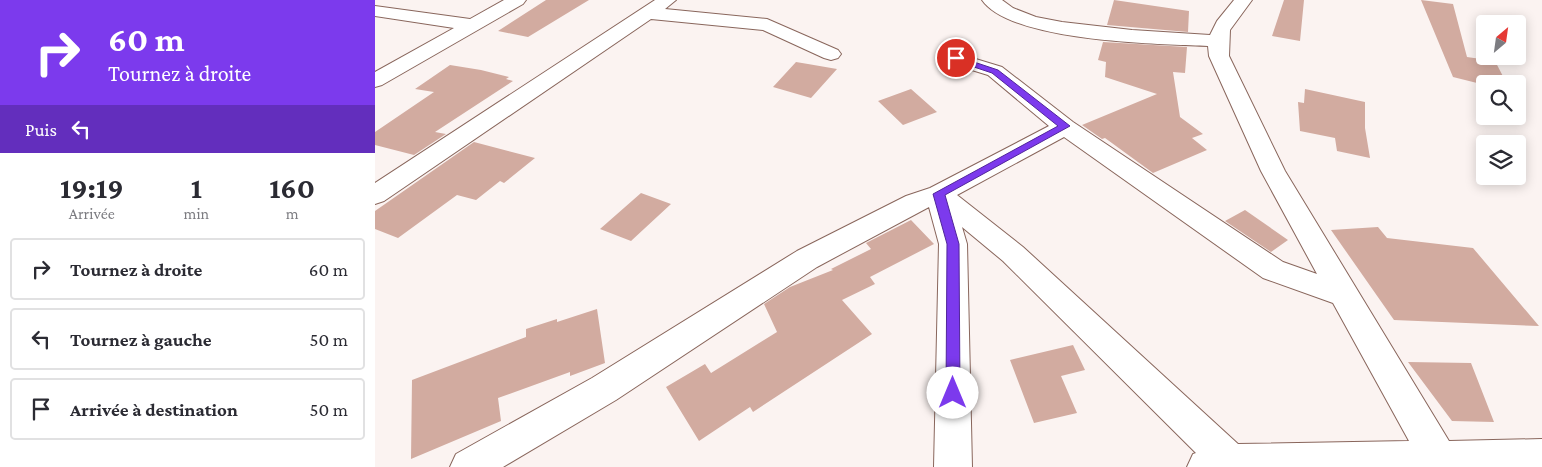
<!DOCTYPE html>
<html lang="fr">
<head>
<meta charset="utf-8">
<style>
	body { margin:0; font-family:"Crimson Pro",serif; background:#f7f7f7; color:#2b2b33; height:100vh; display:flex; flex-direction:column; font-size:19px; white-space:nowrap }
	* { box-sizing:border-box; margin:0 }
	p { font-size:16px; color:#7c7c81 }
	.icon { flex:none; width:28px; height:28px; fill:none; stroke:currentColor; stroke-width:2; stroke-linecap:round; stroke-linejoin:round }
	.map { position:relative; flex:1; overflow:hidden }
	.side { display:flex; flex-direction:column; background:#fff; width:375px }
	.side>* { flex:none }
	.guide { background:#7c3aed; color:#fff; overflow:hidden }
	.needle { width:32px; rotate:29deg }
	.controls { position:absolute; left:1101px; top:15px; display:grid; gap:10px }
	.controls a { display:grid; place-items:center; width:50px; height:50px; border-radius:5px; background:#fff; box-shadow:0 2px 12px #0003; font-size:25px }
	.pin { position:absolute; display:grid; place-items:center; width:42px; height:42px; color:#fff; margin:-21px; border:2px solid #fff; border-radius:50%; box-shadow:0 1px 5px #0007 }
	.me { position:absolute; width:55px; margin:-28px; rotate:0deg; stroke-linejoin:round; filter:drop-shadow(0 0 4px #0008) }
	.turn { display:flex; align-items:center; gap:18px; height:105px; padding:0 25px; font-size:22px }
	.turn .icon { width:65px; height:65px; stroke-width:2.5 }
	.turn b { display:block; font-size:35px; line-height:42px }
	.then { display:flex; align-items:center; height:48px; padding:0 25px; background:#0003; gap:10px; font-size:19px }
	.eta { display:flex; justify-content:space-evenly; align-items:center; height:85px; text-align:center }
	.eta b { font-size:30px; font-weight:700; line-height:35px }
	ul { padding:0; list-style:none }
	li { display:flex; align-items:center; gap:15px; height:62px; margin:0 10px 8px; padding:0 15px; border:2px solid #e1e1e2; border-radius:5px }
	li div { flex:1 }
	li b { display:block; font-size:19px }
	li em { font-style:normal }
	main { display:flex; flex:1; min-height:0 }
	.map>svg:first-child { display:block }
</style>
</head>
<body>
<main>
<section class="side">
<div class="guide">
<div class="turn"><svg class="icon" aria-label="right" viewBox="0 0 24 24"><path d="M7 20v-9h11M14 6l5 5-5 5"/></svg><div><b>60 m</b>Tournez à droite</div></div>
<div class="then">Puis<svg class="icon" aria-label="left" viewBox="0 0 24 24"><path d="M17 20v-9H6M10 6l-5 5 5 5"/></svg></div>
</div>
<div class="eta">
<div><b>19:19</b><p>Arrivée</p></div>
<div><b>1</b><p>min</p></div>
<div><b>160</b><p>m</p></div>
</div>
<ul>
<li><svg class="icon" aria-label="right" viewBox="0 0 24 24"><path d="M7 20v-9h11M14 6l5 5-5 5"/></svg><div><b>Tournez à droite</b></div><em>60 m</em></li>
<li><svg class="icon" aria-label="left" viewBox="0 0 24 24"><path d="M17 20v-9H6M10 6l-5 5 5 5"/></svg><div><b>Tournez à gauche</b></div><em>50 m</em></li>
<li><svg class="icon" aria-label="arrive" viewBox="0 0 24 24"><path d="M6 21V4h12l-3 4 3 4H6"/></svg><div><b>Arrivée à destination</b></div><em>50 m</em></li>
</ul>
</section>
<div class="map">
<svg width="1167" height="467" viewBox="0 0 1167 467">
	<rect width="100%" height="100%" fill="#fbf3f1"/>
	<!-- building -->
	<path fill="#d2aba0" d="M171,0h43l-61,37 -30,-6z
		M739,0l75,11 -1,21 -81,-7z
		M909,0h20l-4,41 -28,-5z
		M1046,0l32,4 14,53 28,4 12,23 -22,1 -32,-8z
		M728,42l84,5 -2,26 -12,-1 7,45 23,17 -11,4 15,12 -54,23 -48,-35 -3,1 -20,-14 75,-31 -52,-17 1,-15 -8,-2z
		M421,62l12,2 29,5 -26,29 -38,-11z
		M75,65l31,5 28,7 -3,2 7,2 -78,51 11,2 -32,21 -39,-10v-13l59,-40 -19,-3z
		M536,89l26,23 -34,13 -25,-24z
		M930,89l60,13v26l5,30 -33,-7 -2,-13 -35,-7 -2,-29 6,1z
		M99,142l61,16 -31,25 -4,-2 -24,19 -19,-5 -59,43 -23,-9v-18z
		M266,193l30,11 -40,37 -31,-12z
		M870,210l43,30 -17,12 -46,-31z
		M536,220l23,24 -64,33 5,7 -33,16 30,34 -119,78 -3,-5 -51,34 -33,-54 39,-23 6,9 66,-41 -13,-28 26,-17 43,-17 -2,-1 40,-20 -5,-6z
		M1003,227l9,11 86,10 66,78 -145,-6 -63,-90z
		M222,309l8,54 -35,13v-4l-72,26 3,23 -90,38 1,-79 114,-43v-8l31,-10v3z
		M698,345l12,25 -24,6 16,37 -43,10 -24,-63z
		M1033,362l63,1 23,59 -42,-1z"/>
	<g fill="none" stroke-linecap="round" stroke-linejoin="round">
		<defs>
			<path id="minor" d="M129,0h22l-3,4 -141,81 -7,2v-15l79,-44 -79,-12v-10l95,13z
				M280,0h21l-11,9 102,10 71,31 3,4 -3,4 -7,2 -7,-2 -61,-28 -112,-11 -267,182 -9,3v-21z
				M607,0h20l11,8 23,9 26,5 70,8 78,5 7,-14 17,-21h18l-22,30 -1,26 56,115 164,270 93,-2v28h-355l6,-13 3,-1 -193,-192 -41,-34 5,17 5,223h-38l5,-223 -10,-37 -112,60 -201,133 -113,67h-53l6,-13 136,-76 205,-127 109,-55 24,-8 119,-62 -61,-51 -39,-12 -3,-4 3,-4 7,-2 46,14 71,55 210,140 34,12 -56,-103 -52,-115 -1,-10c-49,-2 -197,-4 -226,-46zM689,137l199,141 70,25 76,138 -171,3 -215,-197 -66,-52z"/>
		</defs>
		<!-- minor casing -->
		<use href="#minor" stroke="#89665c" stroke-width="2"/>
		<!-- minor -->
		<use href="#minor" fill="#fff" fill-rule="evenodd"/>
	</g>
	<!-- route -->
	<path fill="#7c3aed" stroke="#51269a" d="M581,56l42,14 72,56 -125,69 14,49 1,149 -2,4 -5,2 -5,-2 -2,-4 1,-149 -14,-50 125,-68 -66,-53 -39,-13v-3z"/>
</svg>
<div class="controls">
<a><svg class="needle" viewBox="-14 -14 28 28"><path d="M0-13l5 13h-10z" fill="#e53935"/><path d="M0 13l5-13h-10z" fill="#7c7c81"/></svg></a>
<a><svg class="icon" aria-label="search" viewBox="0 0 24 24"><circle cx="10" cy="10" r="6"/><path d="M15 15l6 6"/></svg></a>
<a><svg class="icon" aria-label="layers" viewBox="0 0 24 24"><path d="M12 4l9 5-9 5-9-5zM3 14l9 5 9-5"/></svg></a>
</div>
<div class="pin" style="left:581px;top:58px;background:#d93025"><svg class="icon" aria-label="arrive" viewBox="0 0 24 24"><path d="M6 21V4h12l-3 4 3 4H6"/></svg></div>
<svg class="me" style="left:578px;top:393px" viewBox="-20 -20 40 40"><circle r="19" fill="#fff"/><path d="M0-13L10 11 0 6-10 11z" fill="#7c3aed"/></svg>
</div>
</main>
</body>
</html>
